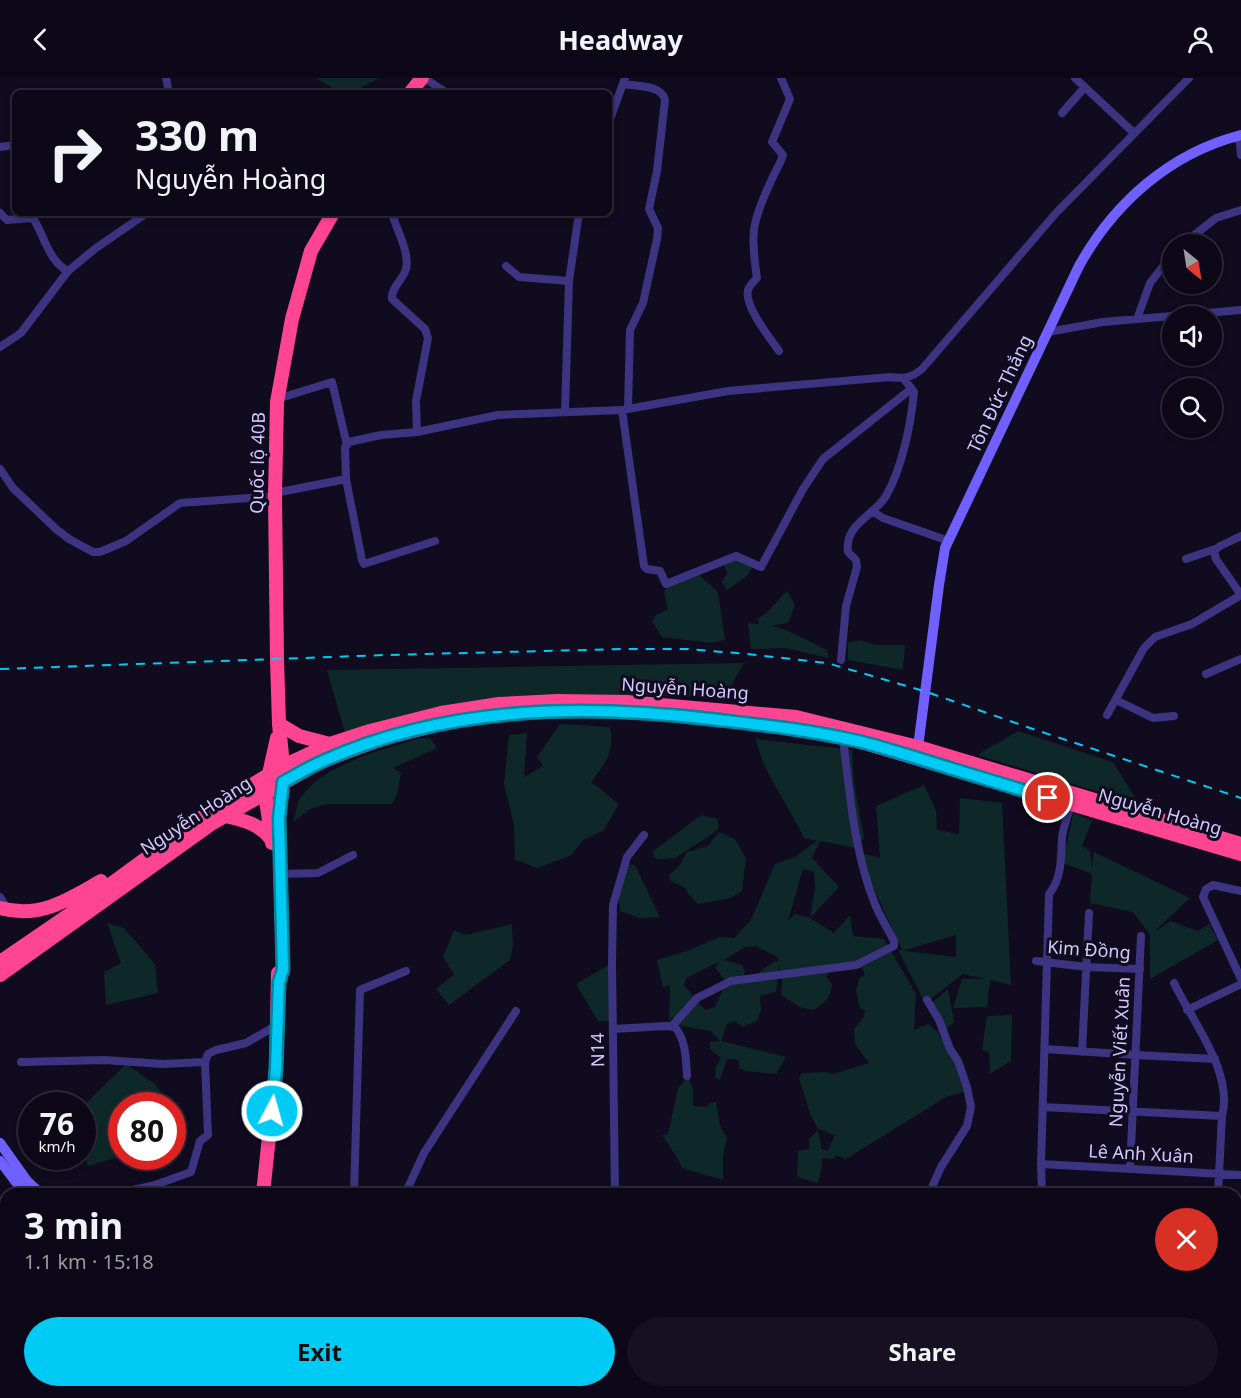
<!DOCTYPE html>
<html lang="en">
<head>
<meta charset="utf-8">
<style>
	body { margin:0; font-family:"Noto Sans",sans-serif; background:#151120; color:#f1f3f6; height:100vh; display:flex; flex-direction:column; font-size:22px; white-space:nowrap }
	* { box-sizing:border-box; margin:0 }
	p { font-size:20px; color:#9a9aa1 }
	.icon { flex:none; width:33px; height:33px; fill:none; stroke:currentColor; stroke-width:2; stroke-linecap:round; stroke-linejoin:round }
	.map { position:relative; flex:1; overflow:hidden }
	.drawer { position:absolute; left:0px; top:1110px; width:1242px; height:210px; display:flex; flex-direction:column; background:#0c0817; border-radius:18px 18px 0 0; box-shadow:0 3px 9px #0003,0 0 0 2px #2c2936 }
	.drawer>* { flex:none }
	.banner { position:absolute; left:12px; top:12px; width:600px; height:126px; border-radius:9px; box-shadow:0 3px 9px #0003,0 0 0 2px #2c2936; background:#0c0817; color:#f1f3f6; overflow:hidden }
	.needle { width:39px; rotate:150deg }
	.tools { position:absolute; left:1162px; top:156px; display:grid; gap:12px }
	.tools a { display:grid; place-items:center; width:60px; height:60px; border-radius:50%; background:#0c0817; box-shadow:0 3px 9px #0003,0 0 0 2px #2c2936; font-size:30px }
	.speed { position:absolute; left:18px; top:1014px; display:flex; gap:12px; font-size:30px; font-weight:700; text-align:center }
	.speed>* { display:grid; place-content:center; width:78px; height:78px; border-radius:50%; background:#0c0817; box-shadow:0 3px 9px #0003,0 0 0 2px #2c2936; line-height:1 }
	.speed small { font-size:15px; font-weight:400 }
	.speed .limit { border:9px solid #d22; background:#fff; color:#111 }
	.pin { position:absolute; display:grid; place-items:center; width:51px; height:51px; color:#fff; margin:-26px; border:3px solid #fff; border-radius:50%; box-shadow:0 2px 6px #0007 }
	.me { position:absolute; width:66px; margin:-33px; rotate:6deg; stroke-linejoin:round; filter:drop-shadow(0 0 4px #0008) }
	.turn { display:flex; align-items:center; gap:21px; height:126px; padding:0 24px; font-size:27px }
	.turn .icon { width:78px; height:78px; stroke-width:2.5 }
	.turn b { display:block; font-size:42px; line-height:51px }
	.round { display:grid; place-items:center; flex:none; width:63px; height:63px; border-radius:32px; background:#151120 }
	.headline { display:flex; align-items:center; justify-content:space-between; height:102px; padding:0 24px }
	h1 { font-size:36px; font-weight:700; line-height:45px }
	.cta { display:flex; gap:12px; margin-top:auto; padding:12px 24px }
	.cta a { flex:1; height:69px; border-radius:36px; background:#00cbf4; color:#111; font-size:24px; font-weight:700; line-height:69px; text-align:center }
	.cta a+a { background:#151120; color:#f1f3f6 }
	header { display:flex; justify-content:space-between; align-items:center; height:78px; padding:0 24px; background:#0c0817; font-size:27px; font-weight:700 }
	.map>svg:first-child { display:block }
</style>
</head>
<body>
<header><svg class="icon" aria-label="back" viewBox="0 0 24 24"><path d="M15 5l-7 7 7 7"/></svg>Headway<svg class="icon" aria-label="person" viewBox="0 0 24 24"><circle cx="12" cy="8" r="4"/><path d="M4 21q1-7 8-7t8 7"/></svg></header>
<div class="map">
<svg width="1241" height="1320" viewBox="0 0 1241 1320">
	<rect width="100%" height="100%" fill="#100b1f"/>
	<!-- green -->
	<path fill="#0e2829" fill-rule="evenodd" d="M315,0h64c-35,19 -30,19 -64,0z
		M733,479l16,6 3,5 -5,8 -20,14 -5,-8 5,-9 -3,-8z
		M689,495l10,2 19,17 7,48 -14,3 -49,-6 -10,-16 3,-5 13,-7 -4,-17 4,-6z
		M787,513l8,14 -7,18 -17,3c19,3 38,16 56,24l2,8 -44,-10 -34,1 -3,-26 11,1 -1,-6c14,-6 18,-18 29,-27z
		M860,562l16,5h29l-2,25 -55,-10v-17z
		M744,585l-20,35 -77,-3 -115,2 -103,12 -84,24 -18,-63z
		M560,646l50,3c5,27 -5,35 -19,56 11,4 18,15 28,21l-16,27 -20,9 -11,15 -35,13 -23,-9 1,-4 -1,-30 -10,-41 5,-49 18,-2 -3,44 19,-11 -6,-9z
		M1018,653l95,31 26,42 -162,-49z
		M421,660h9l7,10 -44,20 8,5 -4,21 -5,10h-65l-17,5 -17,13c2,-6 3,-13 5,-19 16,-36 88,-55 123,-65z
		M756,661l96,11 2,33 10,55 -8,10 -36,-7 -8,17 27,29 -29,31 24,15 16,-18 3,21 31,3 32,55 -2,36 14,-6 9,7 34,59 -25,7 -100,62 -10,-4 -2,4 -12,-1v8l-4,17 -21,-6 1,-26 11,-2v-10l9,-9 4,19 6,2 7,-16 -18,-7 -7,-15 -11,-35 3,-5 24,-1 7,2 36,-11 -14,-19 -1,-15 10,-12 1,-7 -5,-1 -4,-19 4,-13 5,-2 -3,-7 -30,-2 -6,11 6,7c-1,13 -7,20 -19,26l-13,-3 -19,-12 1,-15 -3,-15 -3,27 -16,4 1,14 -4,11 -14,6 -8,-6 -8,3 -6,17 65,16 -10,17 -31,-3 -6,-3v-8l-12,-1 -7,21 -5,-2 1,-11 5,-9 -11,-9v-7l10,-1 -9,-10 -40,-7 3,-9 -5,7 1,-36 -7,1 -6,-27 33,-10 29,-13 15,1 17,-18 24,-56 20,-7 22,-16 -13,-3c-14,-31 -42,-67 -48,-99zM803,791l11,3 1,16 -5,30 -15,-4 -7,7zM756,868l21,11 2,5 -4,-1 -17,12 -15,4 2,-5 -3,-7 -18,-5 21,-13zM721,883l-6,6 11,15 -11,25 -10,3 -21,-25 2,-7z
		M924,707l12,25 1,20 22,4 1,-36 42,5 9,182 -21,-5 -3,27 -34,1 9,-29h23l-22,-5 -38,29 -27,-53h4l-45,-98 23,6 -4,-52zM956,857v22l-51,-6v-1z
		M1073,735l19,8 -10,25 8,5 2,17 2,-16 96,46 -36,34 17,-11 27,10 11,-7 9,16 -68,39v-44l-17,-23 -43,-9 2,-29 -29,-11z
		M701,737l16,4 2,9 -11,9 -33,21 -19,1 -4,-7z
		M719,754l16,7 11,19 -4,33 -11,7 -33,6 -9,-9 -4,-7 -15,-8 -1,-5 11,-10 7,-13 21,-6z
		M622,787h13l25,52 -20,1 -20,-7 -2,-20z
		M107,845l17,5 31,36 3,29 -52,12 -2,-33 17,-9z
		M512,846l1,22 -3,14 -61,45 -13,-16 18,-15 -11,-17 11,-27 12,5z
		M612,885l-2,58h-12l-22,-37z
		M948,911l6,33 -8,8 -19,-23z
		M1012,937l-1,46 -21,13 -1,-22 -7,-2 5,-34z
		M126,986l29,20 15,21 -48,1 -1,50 -33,10 -5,-16v-44z
		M688,998l5,13v17l14,1 1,-3 8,-2 4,24 7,12 -4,17v25l-41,-12 -4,-9 -16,-24 6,-1 10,-45z"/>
	<!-- water -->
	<path fill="#07173c" d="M0,1177l6,3v134h55l1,6h-62z"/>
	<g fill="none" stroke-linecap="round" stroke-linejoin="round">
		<!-- river -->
		<path stroke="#07173c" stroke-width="12" d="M1038,1314l3,6"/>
		<!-- street -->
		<path stroke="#3c3480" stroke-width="8" d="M166,0l3,15
			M424,0l23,15
			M1075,0l59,55
			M623,6c13,2 39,1 42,16l-8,71 -8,38 9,19 -1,11 -14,64 -13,27 -2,79
			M1062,35l23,-26
			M609,44l16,-44
			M1239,58l2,19
			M0,69l15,-2
			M0,135l7,7 26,-2c11,17 16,44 35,53
			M392,135c4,16 18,39 14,56 -3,11 -15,18 -14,30l33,30 3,9 -12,63 1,31
			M1183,166l33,-26 25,-8
			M506,188l13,11 50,4
			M1137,241l13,-36 23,-29
			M1048,254l55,-10 138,-12
			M0,269l21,-14 47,-62 28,-23 51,-35
			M779,273c-9,-13 -35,-45 -31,-61 2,-5 6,-9 9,-12 -7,-45 -5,-56 14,-97 4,-9 9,-17 12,-26l-11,-13 18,-43 -9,-21
			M277,321l55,-17 15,63
			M622,332l22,156 3,3 13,2 6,13 70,-28 25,11 42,-78 20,-30 88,-70
			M565,334l4,-131 10,-68
			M0,391l13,19 43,41 13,10 24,13h7l26,-11 54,-38 95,-7
			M346,401l16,81 2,4 71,-23
			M275,415l71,-14 -1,-32 4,-5 32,-7 36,-3 81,-17 124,-5 106,-19 162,-14c14,2 21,1 32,-8l134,-156 133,-135
			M872,433l11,7 66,23
			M1241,458l-21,10 -6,5 2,8 25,36
			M1186,481l29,-10
			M841,582l5,-54 11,-39 -1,-7 -8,-8c-4,-28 26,-36 38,-56 16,-28 25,-72 28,-104l-10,-13
			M1206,596l35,-15
			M1116,622l37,18 21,-2
			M1107,637l37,-67 11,-11 37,-13 49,-29
			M280,796l38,-1 35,-18
			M1241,813l-28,-6 -7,4 -3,8 38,82
			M0,819l8,13
			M1036,883l51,6 53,2
			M1174,905c18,38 60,90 48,133l-4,78
			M927,922l12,20 11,29 8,12 9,26 4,20 -4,19 -26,41 -12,27
			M1187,932l54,-26
			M672,948l25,-28 34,-17 125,-16 38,-19v-5c-6,-12 -14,-24 -19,-37 -21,-52 -25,-110 -32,-165
			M613,951l53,-3 9,1c11,13 11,33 12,49
			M1045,971l91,6 79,4
			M1082,974l7,-139
			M21,984l83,-2 59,4 42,-2
			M1043,1029l179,9
			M1041,1086l200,11
			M1130,1091l11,-233
			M115,1116l40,-9 36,-13 9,-31 8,-6 -3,-73 3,-8 8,-4 30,-7 31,-18
			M354,1116l6,-204 46,-19
			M405,1116l19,-41 92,-142
			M615,1116l-3,-231 1,-58 14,-48 17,-22
			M1042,1116l-1,-30 8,-270c13,-15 12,-38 13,-56 1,-11 6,-23 9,-33
			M74,1314l1,6
			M611,1314l71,2h238l76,4
			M242,1320l1,-6
			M303,1320l2,-6
			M339,1320l1,-6
			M511,1320l2,-6
			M556,1320v-6"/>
		<!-- secondary -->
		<path stroke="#6f60ff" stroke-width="10" d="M918,669l21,-162 6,-37 134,-282c35,-63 91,-113 162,-131
			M0,1065l27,38 14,13
			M0,1083l25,33
			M1236,1248h5
			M1236,1270h5
			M950,1314l1,6"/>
		<!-- highway -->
		<path stroke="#ff4491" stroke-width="14" d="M410,15l12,-15
			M279,646l20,12 31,8
			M225,738c18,4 35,8 46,23
			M272,765l-7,-51 12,-54
			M0,830c39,11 69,-8 101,-27
			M0,884l73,-50 146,-107 64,-39 47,-22 40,-13 71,-18 58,-9 58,-3 70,1 169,15 122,30 323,97
			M0,897l211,-151 111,-63 63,-23 63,-16 51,-8 92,-4 91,5 105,12 64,12 390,115
			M279,904l4,-13 -4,-151 4,-52 -4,-42 -2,-65 -2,-163 2,-94 15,-83 19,-68 22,-38
			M263,1116l13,-125 2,-96
			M221,1320l2,-6"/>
		<!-- rail -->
		<path stroke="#00cbf4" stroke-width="2" stroke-dasharray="9 8" stroke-linecap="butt" d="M0,591l386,-14 237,-6h65l59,5 80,9 97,28 106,37 211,70"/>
	</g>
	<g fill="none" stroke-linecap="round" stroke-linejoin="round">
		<defs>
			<path id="route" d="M272,1033l4,-42 3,-87 4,-13 -4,-151 4,-36c13,-7 26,-15 40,-21 125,-56 262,-57 396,-41 44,5 90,10 134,20 20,4 40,11 61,17 44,14 89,27 134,41"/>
		</defs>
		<!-- route casing -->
		<use href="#route" stroke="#00849f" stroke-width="15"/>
		<!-- route -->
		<use href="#route" stroke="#00cbf4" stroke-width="10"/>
	</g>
	<g text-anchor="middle" stroke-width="6" stroke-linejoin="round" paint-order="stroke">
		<!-- street labels -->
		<g font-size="18" fill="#d3c9ff" stroke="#100b1f">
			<text transform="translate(1000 316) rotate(-65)" y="6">Tôn Đức Thắng</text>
			<text transform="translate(258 385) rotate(-89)" y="6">Quốc lộ 40B</text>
			<text transform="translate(685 611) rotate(4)" y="6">Nguyễn Hoàng</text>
			<text transform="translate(1160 734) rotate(16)" y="6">Nguyễn Hoàng</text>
			<text transform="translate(196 738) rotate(-33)" y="6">Nguyễn Hoàng</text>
			<text transform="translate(1089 872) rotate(4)" y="6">Kim Đồng</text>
			<text transform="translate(598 972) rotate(-91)" y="6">N14</text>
			<text transform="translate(1120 974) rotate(-87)" y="6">Nguyễn Viết Xuân</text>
			<text transform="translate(1141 1076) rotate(3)" y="6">Lê Anh Xuân</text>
		</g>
	</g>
</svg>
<div class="tools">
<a><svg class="needle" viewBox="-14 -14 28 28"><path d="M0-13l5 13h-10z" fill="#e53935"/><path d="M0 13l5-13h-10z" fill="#9a9aa1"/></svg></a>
<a><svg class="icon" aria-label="sound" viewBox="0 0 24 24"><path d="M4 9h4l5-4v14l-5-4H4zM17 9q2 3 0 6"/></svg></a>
<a><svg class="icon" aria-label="search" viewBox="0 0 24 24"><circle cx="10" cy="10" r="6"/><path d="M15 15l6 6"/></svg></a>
</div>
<div class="speed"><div>76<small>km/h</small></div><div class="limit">80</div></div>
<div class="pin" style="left:1048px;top:720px;background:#d93025"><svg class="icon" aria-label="arrive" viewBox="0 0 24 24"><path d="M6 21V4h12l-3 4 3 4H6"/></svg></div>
<svg class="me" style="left:272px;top:1033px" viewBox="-20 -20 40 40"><circle r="17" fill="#00cbf4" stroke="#fff" stroke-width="3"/><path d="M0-11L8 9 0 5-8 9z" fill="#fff"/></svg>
<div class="banner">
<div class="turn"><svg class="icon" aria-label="right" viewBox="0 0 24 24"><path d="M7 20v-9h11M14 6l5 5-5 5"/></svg><div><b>330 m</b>Nguyễn Hoàng</div></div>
</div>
<section class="drawer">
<div class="headline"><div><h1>3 min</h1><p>1.1 km · 15:18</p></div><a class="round" style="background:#d93025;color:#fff"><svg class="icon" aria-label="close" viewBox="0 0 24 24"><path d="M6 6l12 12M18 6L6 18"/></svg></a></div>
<div class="cta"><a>Exit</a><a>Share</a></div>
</section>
</div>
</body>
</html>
